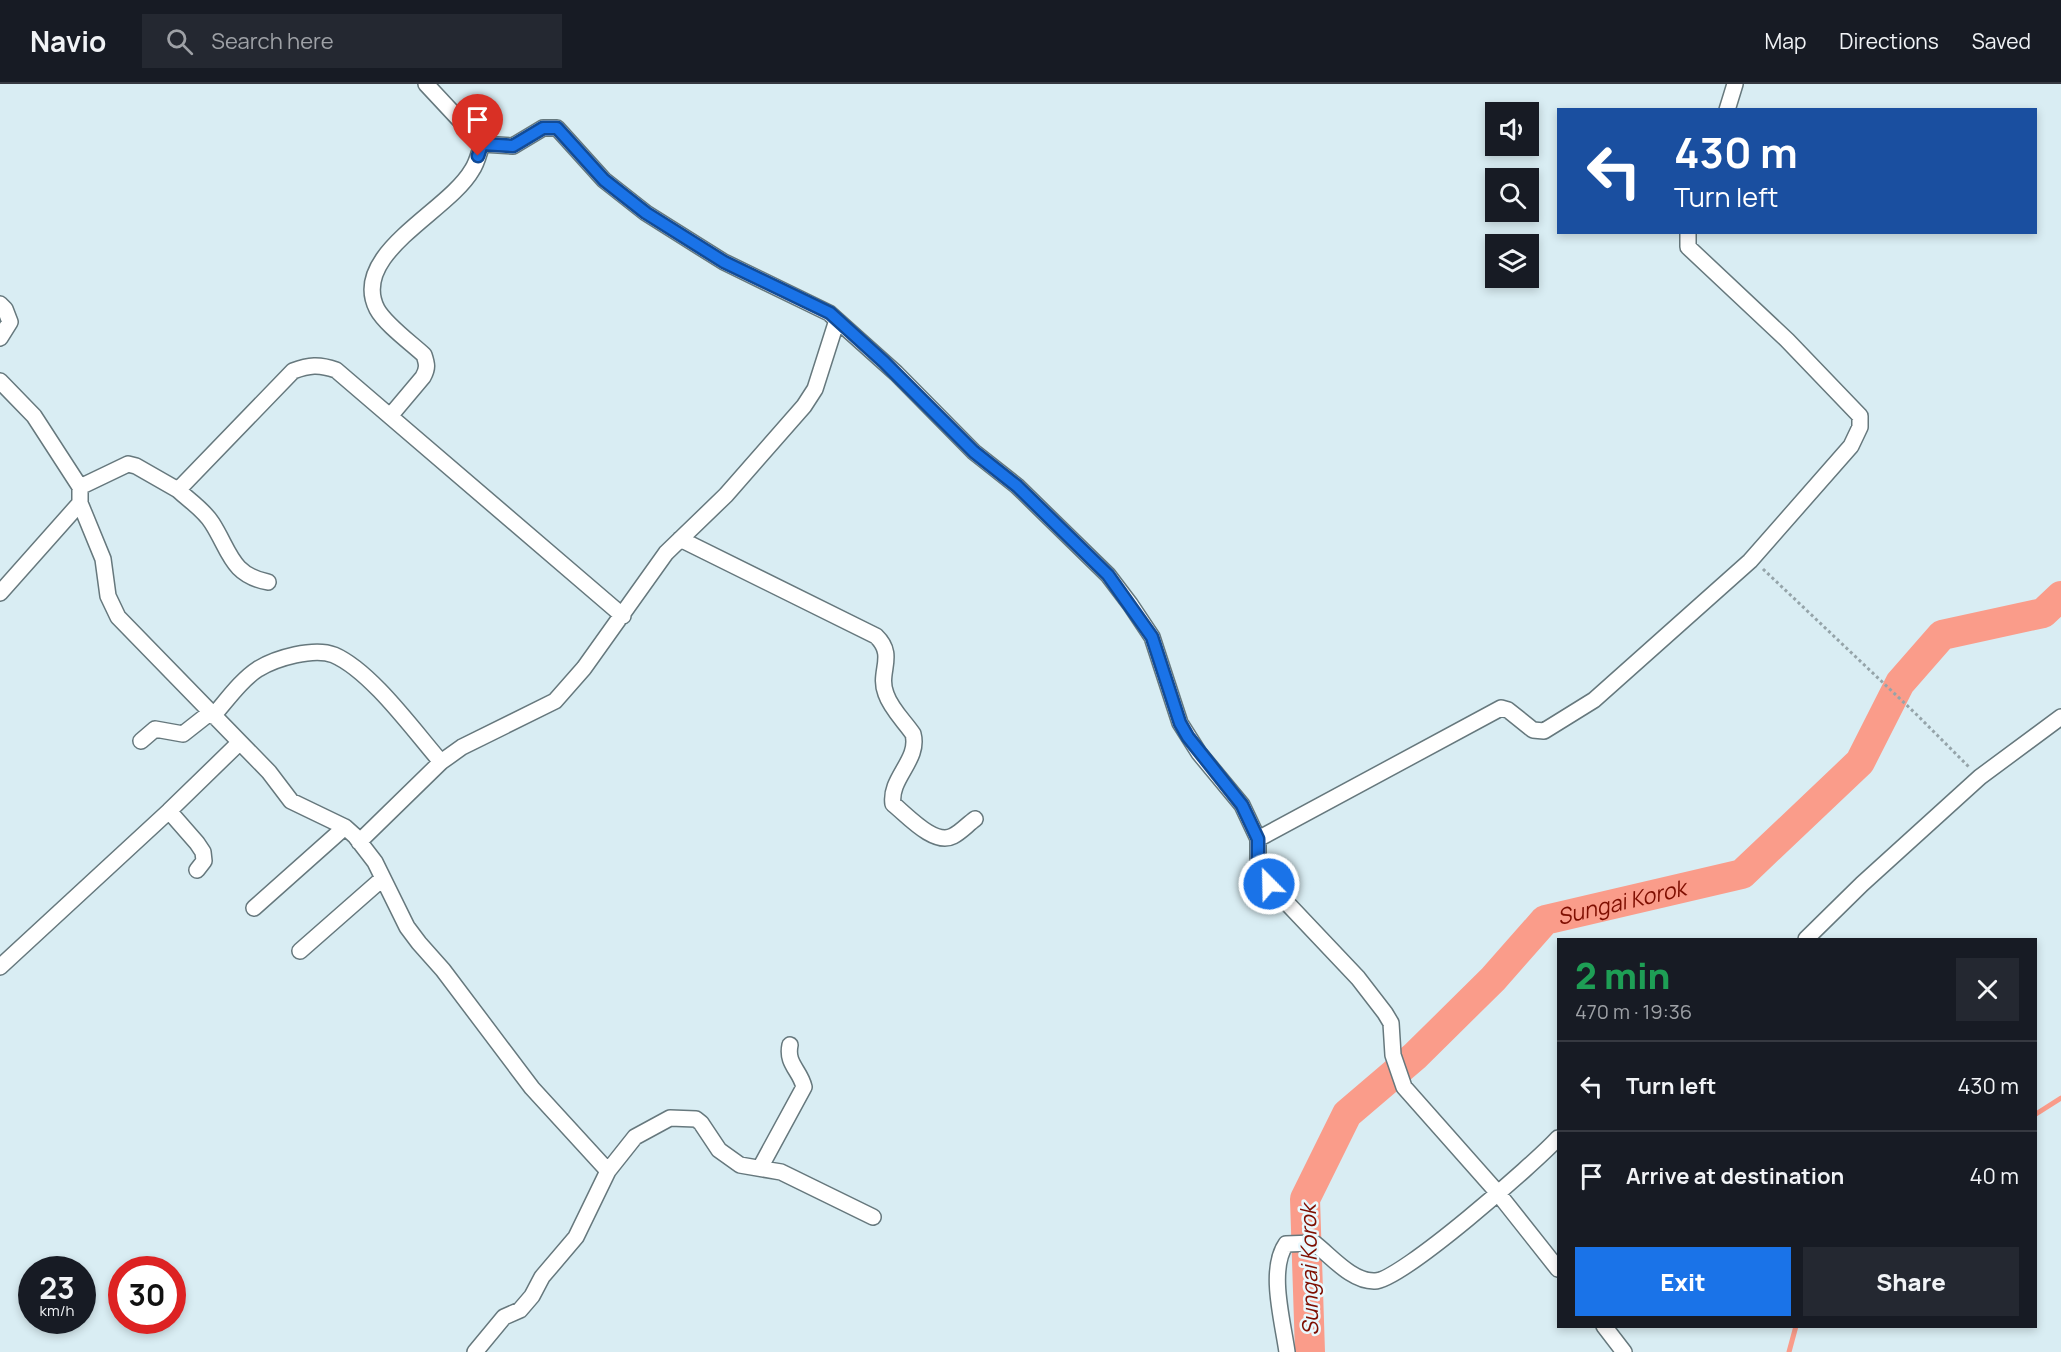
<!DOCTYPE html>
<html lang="en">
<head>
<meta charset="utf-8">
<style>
	body { margin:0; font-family:Manrope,sans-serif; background:#242831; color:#f1f3f6; height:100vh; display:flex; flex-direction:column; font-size:22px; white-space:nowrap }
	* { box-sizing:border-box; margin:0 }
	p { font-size:20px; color:#9ea1a6 }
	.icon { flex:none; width:33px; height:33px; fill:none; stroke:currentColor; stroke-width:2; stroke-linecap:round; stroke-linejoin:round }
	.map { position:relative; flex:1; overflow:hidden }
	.side { position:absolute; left:1557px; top:854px; width:480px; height:390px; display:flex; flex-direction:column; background:#171b24; border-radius:0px; box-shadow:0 3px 9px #0003 }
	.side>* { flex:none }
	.top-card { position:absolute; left:1557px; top:24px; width:480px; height:126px; border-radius:0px; box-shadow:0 3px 9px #0003; background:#1a4fa0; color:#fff; overflow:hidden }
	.buttons { position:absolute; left:1485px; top:18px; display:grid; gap:12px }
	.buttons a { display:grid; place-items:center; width:54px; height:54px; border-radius:0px; background:#171b24; box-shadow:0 3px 9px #0003; font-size:30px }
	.speed { position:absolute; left:18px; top:1172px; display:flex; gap:12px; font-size:30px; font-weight:700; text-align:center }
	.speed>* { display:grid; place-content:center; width:78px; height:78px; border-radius:50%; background:#171b24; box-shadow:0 3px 9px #0003; line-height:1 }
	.speed small { font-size:15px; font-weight:400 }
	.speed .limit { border:9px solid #d22; background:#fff; color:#111 }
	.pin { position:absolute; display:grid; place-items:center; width:51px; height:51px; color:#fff; margin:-62px -26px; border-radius:50% 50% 50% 0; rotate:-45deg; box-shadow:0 0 6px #0007 }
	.pin .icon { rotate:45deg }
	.me { position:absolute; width:66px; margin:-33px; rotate:337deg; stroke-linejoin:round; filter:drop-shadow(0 0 4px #0008) }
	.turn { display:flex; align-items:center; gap:21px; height:126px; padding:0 18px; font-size:27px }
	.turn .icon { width:78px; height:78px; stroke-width:2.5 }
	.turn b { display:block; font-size:42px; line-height:51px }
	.round { display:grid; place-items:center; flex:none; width:63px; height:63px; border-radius:0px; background:#242831 }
	.head { display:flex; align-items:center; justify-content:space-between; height:102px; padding:0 18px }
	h1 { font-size:36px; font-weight:800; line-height:45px; color:#1e9e55 }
	.button { display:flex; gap:12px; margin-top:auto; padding:12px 18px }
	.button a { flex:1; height:69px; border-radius:0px; background:#1a73e8; color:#fff; font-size:24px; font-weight:800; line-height:69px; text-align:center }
	.button a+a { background:#242831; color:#f1f3f6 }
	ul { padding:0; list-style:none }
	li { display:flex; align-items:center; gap:18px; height:90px; padding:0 18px; border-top:2px solid #363941 }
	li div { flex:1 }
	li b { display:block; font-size:22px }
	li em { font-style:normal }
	header { display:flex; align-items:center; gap:36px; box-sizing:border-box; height:84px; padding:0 30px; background:#171b24; border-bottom:2px solid #363941 }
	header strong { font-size:28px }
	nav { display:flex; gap:33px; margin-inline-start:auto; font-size:21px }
	.search { width:420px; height:54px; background:#242831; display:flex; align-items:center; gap:15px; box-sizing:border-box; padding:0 21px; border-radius:0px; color:#9ea1a6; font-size:22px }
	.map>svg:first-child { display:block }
</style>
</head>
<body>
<header>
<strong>Navio</strong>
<div class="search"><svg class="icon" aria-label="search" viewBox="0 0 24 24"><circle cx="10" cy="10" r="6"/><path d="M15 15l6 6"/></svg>Search here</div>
<nav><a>Map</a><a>Directions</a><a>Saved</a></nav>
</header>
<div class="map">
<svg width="2061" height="1268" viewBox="0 0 2061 1268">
	<rect width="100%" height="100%" fill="#d9edf3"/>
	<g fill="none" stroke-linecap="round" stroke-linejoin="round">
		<!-- stream -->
		<path stroke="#fa9c8a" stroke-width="5" d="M2036,1030l25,-16
			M1789,1268l7,-26"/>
		<!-- river -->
		<path stroke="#fa9c8a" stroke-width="30" id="s1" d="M1310,1268l-5,-153 42,-85 68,-58 78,-77 52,-59 197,-46 118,-112 40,-79 42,-48 101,-22 18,-17"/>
		<defs>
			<path id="minor" d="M426,0l56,60 31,2 30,-18h14l47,52 42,33 78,49 105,51 67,60 78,79 43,34 91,89 22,29 22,33 28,86 19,30 43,52 16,34v20l11,25 89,94 27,35 6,10 2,32 11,32 93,105 61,77
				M1727,26l8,-26
				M0,220l5,5 5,13 -10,16
				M0,297l34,35 46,71v16l23,56 5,37 10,21 151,155 22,29 54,26 10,9 20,26 32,65 12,16 24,27 89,118 76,83
				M391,331l32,-38c5,-9 4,-13 1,-22 -13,-12 -39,-31 -47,-46 -28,-55 71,-97 95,-139 5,-7 7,-17 10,-26
				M80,403l48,-23 8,2 42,24 115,-119c16,-6 26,-7 43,-1l287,246
				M178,406c12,11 26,20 34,33 18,28 19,52 56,59
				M680,455l196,97c21,20 1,36 10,58 5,15 19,28 27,40 7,26 -24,44 -20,70 14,11 41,42 60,32 8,-4 15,-12 22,-17
				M0,509l80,-90
				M213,632c14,-16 28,-36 45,-47 18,-11 56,-22 76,-14 37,16 80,76 107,107
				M141,657l14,-12 28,5 28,-22
				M169,727l28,32 6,9 1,9 -7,9
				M1258,755l243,-131 7,2 25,20 11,1 50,-31 156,-139 101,-115 9,-19v-11l-73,-76 -99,-93v-15
				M359,758l82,-80 21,-15 93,-46 29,-33 82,-115 60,-58 78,-89 11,-17 22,-69
				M254,824l91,-81
				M1806,855l56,-55 118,-107 81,-60
				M300,867l82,-72
				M0,883l169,-156 70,-68
				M760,1084l44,-81c-4,-17 -18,-23 -14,-42
				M1604,1242l20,26
				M475,1268l29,-35 16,-7 12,-14 10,-19 34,-40 32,-66 27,-34 35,-19 26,1 5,4 18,27 21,15 41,7 92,45
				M1287,1268c-4,-30 -19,-82 -1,-108l28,-1c17,13 38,39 61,38 26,0 161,-119 183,-143"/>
		</defs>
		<!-- minor casing -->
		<use href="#minor" stroke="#66787d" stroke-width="18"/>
		<!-- path -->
		<path stroke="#95a4a9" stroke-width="3" stroke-dasharray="3 3" stroke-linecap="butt" d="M1763,485l152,144 55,55"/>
		<!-- minor -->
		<use href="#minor" stroke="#fff" stroke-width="15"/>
	</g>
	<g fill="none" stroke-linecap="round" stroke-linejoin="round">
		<defs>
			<path id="route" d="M478,72l4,-12 31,2 30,-18h14l47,52 42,33 78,49 106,51 54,49 90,90 43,34 91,89 44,62 28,86 8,14 54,68 16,34v20l11,25"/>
		</defs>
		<!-- route casing -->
		<use href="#route" stroke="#114b97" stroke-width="15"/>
		<!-- route -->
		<use href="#route" stroke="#1a73e8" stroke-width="10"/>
	</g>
	<g text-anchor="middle" stroke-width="5" stroke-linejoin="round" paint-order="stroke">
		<!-- water labels -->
		<g font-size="22" font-style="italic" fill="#7e0e00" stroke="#e9f9fe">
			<text dy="8" stroke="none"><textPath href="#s1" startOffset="604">Sungai Korok</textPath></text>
			<text transform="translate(1309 1186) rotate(-91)" y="8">Sungai Korok</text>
		</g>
	</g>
</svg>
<div class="buttons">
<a><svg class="icon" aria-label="sound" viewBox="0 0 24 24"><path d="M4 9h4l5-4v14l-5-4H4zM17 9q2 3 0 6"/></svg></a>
<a><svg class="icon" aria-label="search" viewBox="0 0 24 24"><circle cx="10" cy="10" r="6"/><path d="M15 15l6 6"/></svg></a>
<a><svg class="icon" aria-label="layers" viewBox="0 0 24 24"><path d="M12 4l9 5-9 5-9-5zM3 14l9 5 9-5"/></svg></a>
</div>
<div class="speed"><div>23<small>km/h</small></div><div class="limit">30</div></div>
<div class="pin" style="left:478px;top:72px;background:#d93025"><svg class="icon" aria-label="arrive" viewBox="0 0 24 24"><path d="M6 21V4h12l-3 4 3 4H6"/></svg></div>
<svg class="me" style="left:1269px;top:800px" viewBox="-20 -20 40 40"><circle r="17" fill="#1a73e8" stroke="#fff" stroke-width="3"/><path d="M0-11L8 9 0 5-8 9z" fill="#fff"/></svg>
<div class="top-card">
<div class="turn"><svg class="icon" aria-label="left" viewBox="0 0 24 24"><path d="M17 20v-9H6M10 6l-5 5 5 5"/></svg><div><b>430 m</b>Turn left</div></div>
</div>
<section class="side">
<div class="head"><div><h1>2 min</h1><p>470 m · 19:36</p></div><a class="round"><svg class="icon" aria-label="close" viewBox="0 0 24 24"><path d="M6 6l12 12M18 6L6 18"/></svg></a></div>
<ul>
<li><svg class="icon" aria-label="left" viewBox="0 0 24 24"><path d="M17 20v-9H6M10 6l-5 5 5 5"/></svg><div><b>Turn left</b></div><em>430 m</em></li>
<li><svg class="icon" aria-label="arrive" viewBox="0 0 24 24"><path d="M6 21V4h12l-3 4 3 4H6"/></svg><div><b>Arrive at destination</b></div><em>40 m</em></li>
</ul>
<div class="button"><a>Exit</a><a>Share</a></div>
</section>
</div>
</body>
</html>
